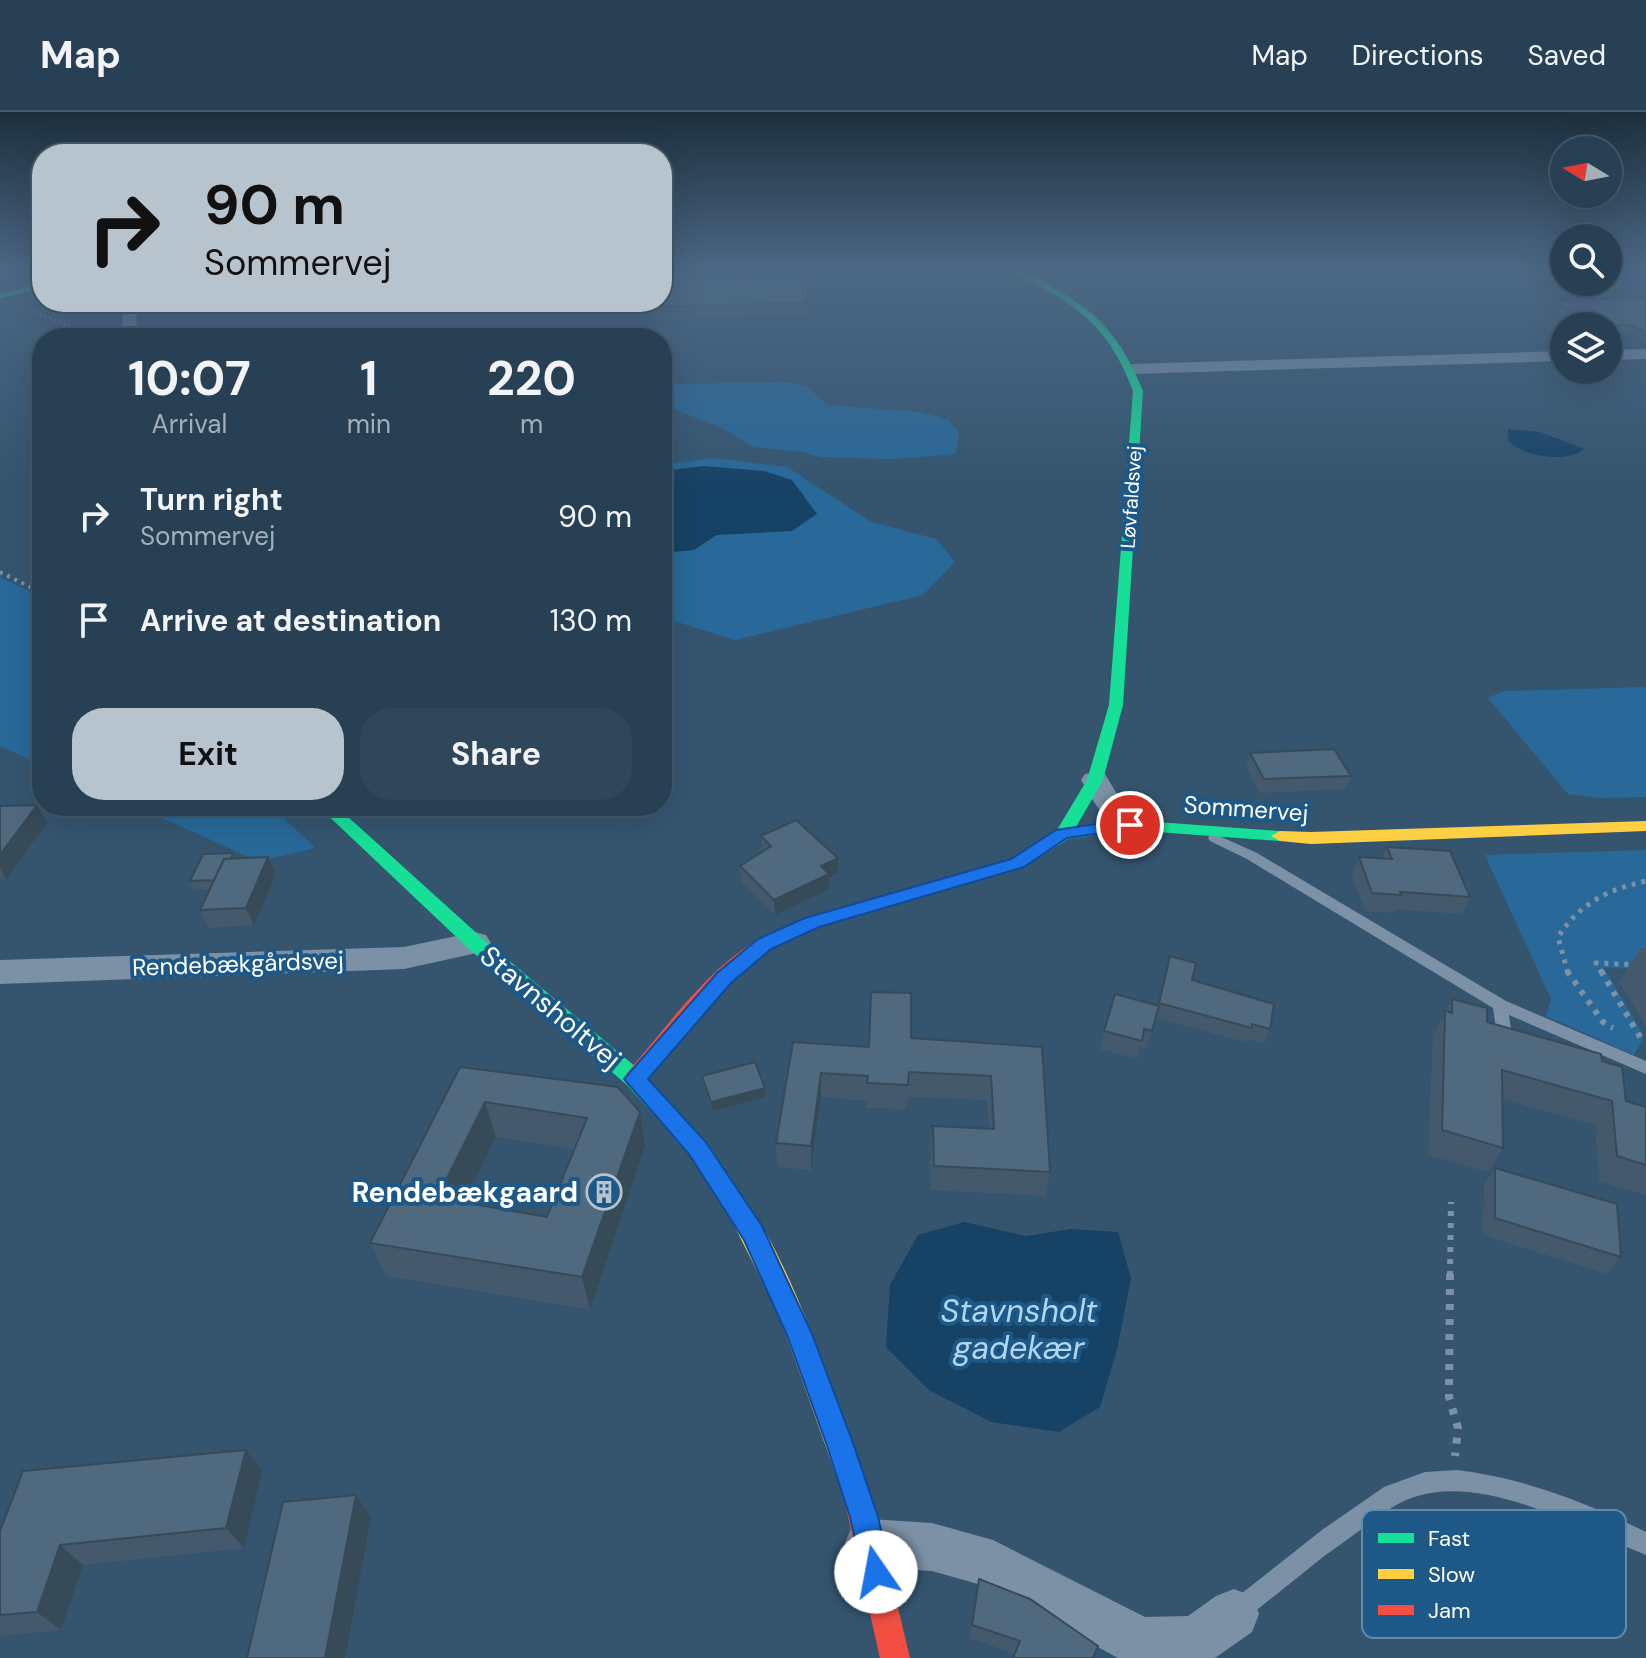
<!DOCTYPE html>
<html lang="en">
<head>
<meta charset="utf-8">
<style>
	body { margin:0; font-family:"DM Sans",sans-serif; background:#30475a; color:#f1f3f6; height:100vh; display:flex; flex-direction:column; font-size:30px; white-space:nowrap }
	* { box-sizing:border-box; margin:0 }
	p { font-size:26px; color:#a5afb8 }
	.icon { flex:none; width:44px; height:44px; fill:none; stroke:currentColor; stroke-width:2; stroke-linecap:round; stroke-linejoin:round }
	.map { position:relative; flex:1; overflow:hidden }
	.details { position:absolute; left:32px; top:216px; width:640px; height:488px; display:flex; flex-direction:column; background:#284053; border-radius:32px; box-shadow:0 8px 32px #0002,0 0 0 2px #44596a }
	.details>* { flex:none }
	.banner { position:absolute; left:32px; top:32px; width:640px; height:168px; border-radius:32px; box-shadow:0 8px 32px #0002,0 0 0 2px #44596a; background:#b8c4cd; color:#111; overflow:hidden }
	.needle { width:52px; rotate:280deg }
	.buttons { position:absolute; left:1550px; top:24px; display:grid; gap:16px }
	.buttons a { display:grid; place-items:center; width:72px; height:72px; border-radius:50%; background:#284053; box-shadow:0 8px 32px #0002,0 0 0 2px #44596a; font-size:40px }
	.pin { position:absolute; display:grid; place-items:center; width:68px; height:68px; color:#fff; margin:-34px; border:4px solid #fff; border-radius:50%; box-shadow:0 2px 8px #0007 }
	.me { position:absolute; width:88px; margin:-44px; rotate:348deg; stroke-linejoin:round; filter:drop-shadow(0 0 6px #0008) }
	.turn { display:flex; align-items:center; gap:28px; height:168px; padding:0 40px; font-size:36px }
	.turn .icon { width:104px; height:104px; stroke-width:2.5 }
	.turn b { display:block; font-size:56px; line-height:68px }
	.eta { display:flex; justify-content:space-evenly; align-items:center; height:136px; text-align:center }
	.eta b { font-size:48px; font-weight:700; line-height:56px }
	.cta { display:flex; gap:16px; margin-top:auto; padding:16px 40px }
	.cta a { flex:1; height:92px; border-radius:32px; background:#b8c4cd; color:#111; font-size:32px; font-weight:700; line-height:92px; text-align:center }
	.cta a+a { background:#30475a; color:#f1f3f6 }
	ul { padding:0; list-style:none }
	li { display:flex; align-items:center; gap:24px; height:104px; padding:0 40px }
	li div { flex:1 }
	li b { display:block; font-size:30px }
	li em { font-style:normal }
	header { display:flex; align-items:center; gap:48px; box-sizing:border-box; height:112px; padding:0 40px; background:#284053; border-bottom:2px solid #44596a }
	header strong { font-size:38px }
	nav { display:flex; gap:44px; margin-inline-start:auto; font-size:28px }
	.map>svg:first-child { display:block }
</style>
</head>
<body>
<header>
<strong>Map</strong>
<nav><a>Map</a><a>Directions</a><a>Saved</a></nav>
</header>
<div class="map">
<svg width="1646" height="1546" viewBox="0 0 1646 1546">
	<rect width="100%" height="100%" fill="#35556f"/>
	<!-- green -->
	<path fill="#286999" d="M662,158h345l-345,9z
		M788,270l20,5 19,18 94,7 27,8 11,12 -3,22 -63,5 -72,-2 -18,-5 -50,-5 -29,-18 -62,-25v-18l3,-2z
		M713,346l74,9 84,55 65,17 19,23 -32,33 -188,45 -61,-19 -12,-34v-122z
		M0,465l42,20v168l-42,-19z
		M1646,575v110l-48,1 -30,-4 -80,-96 16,-7z
		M135,694h135l46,42 -58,13z
		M1646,738v119l-42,-1 40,68 -10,19 -88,-39 5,-17 -66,-144z"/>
	<!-- water -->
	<path fill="#164266" d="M1508,317l32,3 44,17c-19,15 -60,7 -76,-8z
		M704,354l60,5 28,9 25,34 -25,17 -75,4 -23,15 -32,3v-82z
		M964,1110l62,14 45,-7 47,3 13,46 -14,72 -17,57 -41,25 -68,-10 -62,-32 -43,-43 4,-62 28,-50z"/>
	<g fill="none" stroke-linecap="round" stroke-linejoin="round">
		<!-- path-far4 -->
		<path stroke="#7c91a5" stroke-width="2" stroke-dasharray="2 3" stroke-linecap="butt" d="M31,198l67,28"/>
		<!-- path-far3 -->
		<path stroke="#7c91a5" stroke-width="4" stroke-dasharray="3 5" stroke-linecap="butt" d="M0,460l42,21"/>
		<!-- path-far2 -->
		<path stroke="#7c91a5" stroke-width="5" stroke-dasharray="4 6" stroke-linecap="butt" d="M1568,861l-10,-36c22,-34 49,-47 88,-56
			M1602,861l-6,-10 50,2"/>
		<!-- path-far1 -->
		<path stroke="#7c91a5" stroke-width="6" stroke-dasharray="5 7" stroke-linecap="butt" d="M1567,859l36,51 10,6
			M1601,859l42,71
			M1450,1164l1,-74"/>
		<!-- path -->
		<path stroke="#7c91a5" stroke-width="8" stroke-dasharray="6 9" stroke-linecap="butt" d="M1450,1162l-1,123 9,31 -3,28"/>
		<!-- lane -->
		<path fill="#7c91a5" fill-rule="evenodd" d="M1215,722l42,19 249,148 140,60v13l-137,-59 4,30 -2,4 -6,2 -6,-2 -6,-41 -246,-149 -37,-18 -2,-3 2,-3z
			M1457,1358c67,8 128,32 189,62v23c-69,-28 -182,-95 -255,-47l-68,49 -75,60 -8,4 -8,-4 -4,-8 4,-8 90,-71 62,-43 41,-15z"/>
		<!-- street -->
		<path fill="#7c91a5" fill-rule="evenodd" d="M122,190h14l1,36h-14z
			M1646,237v10l-38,1v-10z
			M1564,239v10l-432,13 -8,-5 8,-5z
			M1095,660l10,2 16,27 23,24 -4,6c-29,8 -46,-30 -59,-51l4,-6z
			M475,820l11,3 5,8 -5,8 -82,18 -404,15v-24l404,-13z
			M869,1407l63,4 61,17 152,77 43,-1 28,-20 18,-7 18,7 7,18 -7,18 -37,26h-97l-133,-72 -53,-15 -63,-4 -17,-7 -7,-17 7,-17z"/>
		<!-- fast -->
		<path fill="#16e098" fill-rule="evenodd" d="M1011,158c13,-1 23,7 34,13 52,27 76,54 98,108l-20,314 -20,75 -27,47 54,-7 150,11 9,5 -9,5 -150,-11 -62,9 -44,28 -136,39 -6,-2 -3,-4 3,-4 130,-37 45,-29 30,-50 22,-75 24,-314c-16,-43 -38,-73 -78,-96 -14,-9 -31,-15 -44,-25z
			M42,172v4l-42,10v-4z
			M318,694h18l146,132 161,135 62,67 42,64 4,7 -4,7 -8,3 -8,-3 -42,-64 -62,-69 -159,-137z"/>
		<!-- slow -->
		<path fill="#ffcf43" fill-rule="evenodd" d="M1646,709v10l-335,13 -31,-3 -9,-5 9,-5 31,1z
			M739,1089c38,14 116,250 133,298l-4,10 -10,4 -10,-4 -69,-194 -52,-104 4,-7z"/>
		<!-- jam -->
		<path fill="#f24e42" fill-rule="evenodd" d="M888,782l6,2 3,4 -3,4c-40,12 -84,22 -121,44 -54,32 -91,90 -130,137l-8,2 -8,-2 -3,-6 3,-6c41,-47 79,-104 134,-135 39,-22 84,-32 127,-44z
			M858,1373l10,4 4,10 38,159h-30l-36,-159 4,-10z"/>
	</g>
	<!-- wall -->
	<path fill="#445a6c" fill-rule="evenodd" d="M1646,186v43l-17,-9 -21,1v-7h-25l-35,-19 3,-7z
		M345,190h68l-4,7 -62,1z
		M807,191v12l-158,4 -1,-12z
		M1250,641l101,23 -5,13 -87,4 -13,-26z
		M0,694l47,17 -41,56h-6z
		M761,724l77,22v15l-9,4v12l-54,26 -34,-33 -1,-16 22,-14z
		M1387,735l83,50 -8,17 -67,-5 -1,4 -29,-2 -13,-36 7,-18 23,1z
		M235,746l41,16 -22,51 -46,3 -8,-18 9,-21 -15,1 -4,-9z
		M1641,836h5v78l-27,-44z
		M1170,844l22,24 78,49 -6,15 -17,-5 -1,3 -90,-24 -9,31 -7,-2 -3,12 -37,-10 4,-18 54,-26z
		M1452,887l35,23 115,39 24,40 20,6v88l-47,-14 -4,-56 -92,-26v49l-15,24 -60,-17 5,-119z
		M911,926l131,9 8,125 -5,24 -114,-6 -1,-39 3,-25 56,3 -2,-29 -79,-3 -1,12 -41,-1 1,-7 -46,-4 -10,73 -34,-3 -1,-24 17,-101 76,5z
		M460,955l180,45 5,34 -55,164 -204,-34 -16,-33zM496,1025l78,12 -27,68 -83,-14z
		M702,964l63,21 -53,14 -9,-27z
		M1495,1056l126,89 -14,17 -124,-39 1,-50z
		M246,1338l16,21 -18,77 -161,17 -22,65 -61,6v-105z
		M1416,1450l26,15 7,29 -7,6 -3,-1 -5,6 -25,-9 1,-39z
		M979,1467l119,67 -83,8 -46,-16z"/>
	<!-- shaded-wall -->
	<path fill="#374a58" d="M37,693l10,18 -41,56 -6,-11v-13z
		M268,745l8,17 -22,51 -8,-17z
		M838,746v15l-9,4v12l-54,26 -1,-15 47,-34z
		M821,961v24l-10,73v-24z
		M765,976v9l-53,14 -1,-9z
		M485,990l11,35 -46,95 -13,-34z
		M640,1000l5,34 -55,164 -8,-33z
		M246,1338l16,21 -18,77 -18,-20z
		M356,1383l15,22 -26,141h-20z
		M60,1433l23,20 -22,65 -24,-18z"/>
	<!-- building -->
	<path fill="#4f697e" stroke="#374a58" stroke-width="2" fill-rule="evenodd" d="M800,162l7,29 -159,4 1,-5h13v-25z
		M1646,186v34l-14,-7 -33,1 -48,-26z
		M1334,637l17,27 -87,3 -14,-26z
		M37,693l-37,50v-49z
		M796,708l42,38 -17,8 8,8 -55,26 -34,-34 31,-20 -10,-10z
		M1387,735l63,4 20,46 -70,-5 2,3 -30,-2 -13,-36 33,2z
		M233,741l-2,6h-7l-10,21 -24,1 13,-27z
		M268,745l-22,51 -46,2 24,-51z
		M1170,844l26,7 -4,17 82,24 -4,25 -18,-5v4l-93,-25z
		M871,880l40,1v45l131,9 8,125 -116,-6 -1,-40 61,3 -3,-53 -82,-4 -1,13 -41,-2 1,-7 -47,-3 -10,73 -35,-3 17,-101 76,5z
		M1115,882l44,12 -7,25 -8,-2 -2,12 -38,-10z
		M1452,887l35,9v14l114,32 1,7 20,6 4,34 20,6v58l-29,-9 -5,-55 -110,-31 1,78 -61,-18 3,-119 7,2z
		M755,950l10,26 -54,14 -9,-26z
		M460,955l158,20 22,25 -58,165 -212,-34zM485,990l102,16 -40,99 -110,-19z
		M1495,1056l122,36 4,53 -126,-39z
		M246,1338l-20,78 -166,17 -23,67 -37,3v-84l23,-60z
		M356,1383l-31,163h-78l36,-156z
		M979,1467l51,20 68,47 -5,12h-80l7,-17 -48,-16z"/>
	<!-- sky -->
	<linearGradient id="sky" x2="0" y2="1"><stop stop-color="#1d2f3d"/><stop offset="0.42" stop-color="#4b6885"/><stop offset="1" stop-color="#4b6885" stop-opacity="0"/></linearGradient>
	<rect width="1646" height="374" fill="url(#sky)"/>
	<!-- route -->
	<path fill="#1a73e8" stroke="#114b97" stroke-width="2" d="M1130,707l6,2 3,4 -3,3 -69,10 -43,29 -205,60 -48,22 -40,34 -83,96 57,62 57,85 50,108 41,109 25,74 13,55 -5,11 -10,4 -11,-4 -15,-66 -24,-74 -39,-108 -43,-95 -55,-86 -65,-75 93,-106 41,-34 47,-21 206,-59 45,-29z"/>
	<!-- icons -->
	<defs>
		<symbol id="building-ring" viewBox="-11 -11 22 22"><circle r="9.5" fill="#1d5887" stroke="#b8c4cd" stroke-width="1.5"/><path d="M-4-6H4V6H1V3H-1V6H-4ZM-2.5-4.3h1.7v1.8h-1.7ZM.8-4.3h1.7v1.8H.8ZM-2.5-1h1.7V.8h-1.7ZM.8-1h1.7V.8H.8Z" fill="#b8c4cd"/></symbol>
	</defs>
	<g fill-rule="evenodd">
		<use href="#building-ring" x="584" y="1060" width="40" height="40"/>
	</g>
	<g text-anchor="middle" stroke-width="8" stroke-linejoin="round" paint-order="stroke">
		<!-- far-street labels -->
		<g font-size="20" fill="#fff" stroke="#1d5887">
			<text transform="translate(1131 385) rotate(-86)" y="7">Løvfaldsvej</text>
		</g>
		<!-- street labels -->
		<g font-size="24" fill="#fff" stroke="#1d5887">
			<text transform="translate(1246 697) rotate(4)" y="8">Sommervej</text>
			<text transform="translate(238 852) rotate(-2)" y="8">Rendebækgårdsvej</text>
		</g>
		<!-- near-street labels -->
		<g font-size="28" fill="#fff" stroke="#1d5887">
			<text transform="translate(551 895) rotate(40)" y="10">Stavnsholtvej</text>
		</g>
		<!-- near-poi labels -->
		<g font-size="28" font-weight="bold" fill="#fff" stroke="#1d5887" text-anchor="end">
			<text x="578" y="1090">Rendebækgaard</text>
		</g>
		<!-- near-water labels -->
		<g font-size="32" font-style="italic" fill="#b1d7f2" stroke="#1d5887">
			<text x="1019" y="1210">Stavnsholt<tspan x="1019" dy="37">gadekær</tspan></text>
		</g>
	</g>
	<!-- legend -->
	<rect x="1362" y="1398" width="264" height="128" rx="12" fill="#1d5887" stroke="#618aab" stroke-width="2"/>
	<rect x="1378" y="1421" width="36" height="10" fill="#16e098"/>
	<rect x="1378" y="1457" width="36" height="10" fill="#ffcf43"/>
	<rect x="1378" y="1493" width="36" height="10" fill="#f24e42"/>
	<g font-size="22" fill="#fff">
		<text x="1428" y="1434">Fast</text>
		<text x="1428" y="1470">Slow</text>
		<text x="1428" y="1506">Jam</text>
	</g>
</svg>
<div class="buttons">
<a><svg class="needle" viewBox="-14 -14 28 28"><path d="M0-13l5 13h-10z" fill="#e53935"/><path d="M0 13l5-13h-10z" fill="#a5afb8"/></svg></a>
<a><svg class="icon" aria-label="search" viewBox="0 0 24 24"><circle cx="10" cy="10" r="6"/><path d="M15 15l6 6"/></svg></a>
<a><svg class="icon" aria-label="layers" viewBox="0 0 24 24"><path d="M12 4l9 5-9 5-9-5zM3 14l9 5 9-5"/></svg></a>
</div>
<div class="pin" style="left:1130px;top:713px;background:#d93025"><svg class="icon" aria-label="arrive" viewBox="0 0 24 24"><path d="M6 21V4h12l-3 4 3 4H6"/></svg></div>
<svg class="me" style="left:876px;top:1460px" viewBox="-20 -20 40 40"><circle r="19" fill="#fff"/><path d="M0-13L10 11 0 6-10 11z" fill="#1a73e8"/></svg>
<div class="banner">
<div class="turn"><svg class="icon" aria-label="right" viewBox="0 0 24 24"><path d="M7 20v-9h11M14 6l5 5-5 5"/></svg><div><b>90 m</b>Sommervej</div></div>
</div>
<section class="details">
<div class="eta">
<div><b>10:07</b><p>Arrival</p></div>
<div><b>1</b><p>min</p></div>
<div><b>220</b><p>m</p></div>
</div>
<ul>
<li><svg class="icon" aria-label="right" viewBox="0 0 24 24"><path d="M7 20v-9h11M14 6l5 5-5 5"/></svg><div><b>Turn right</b><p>Sommervej</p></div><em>90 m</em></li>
<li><svg class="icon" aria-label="arrive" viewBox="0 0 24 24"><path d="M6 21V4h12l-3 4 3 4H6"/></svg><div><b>Arrive at destination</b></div><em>130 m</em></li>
</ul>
<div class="cta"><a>Exit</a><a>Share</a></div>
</section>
</div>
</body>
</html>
